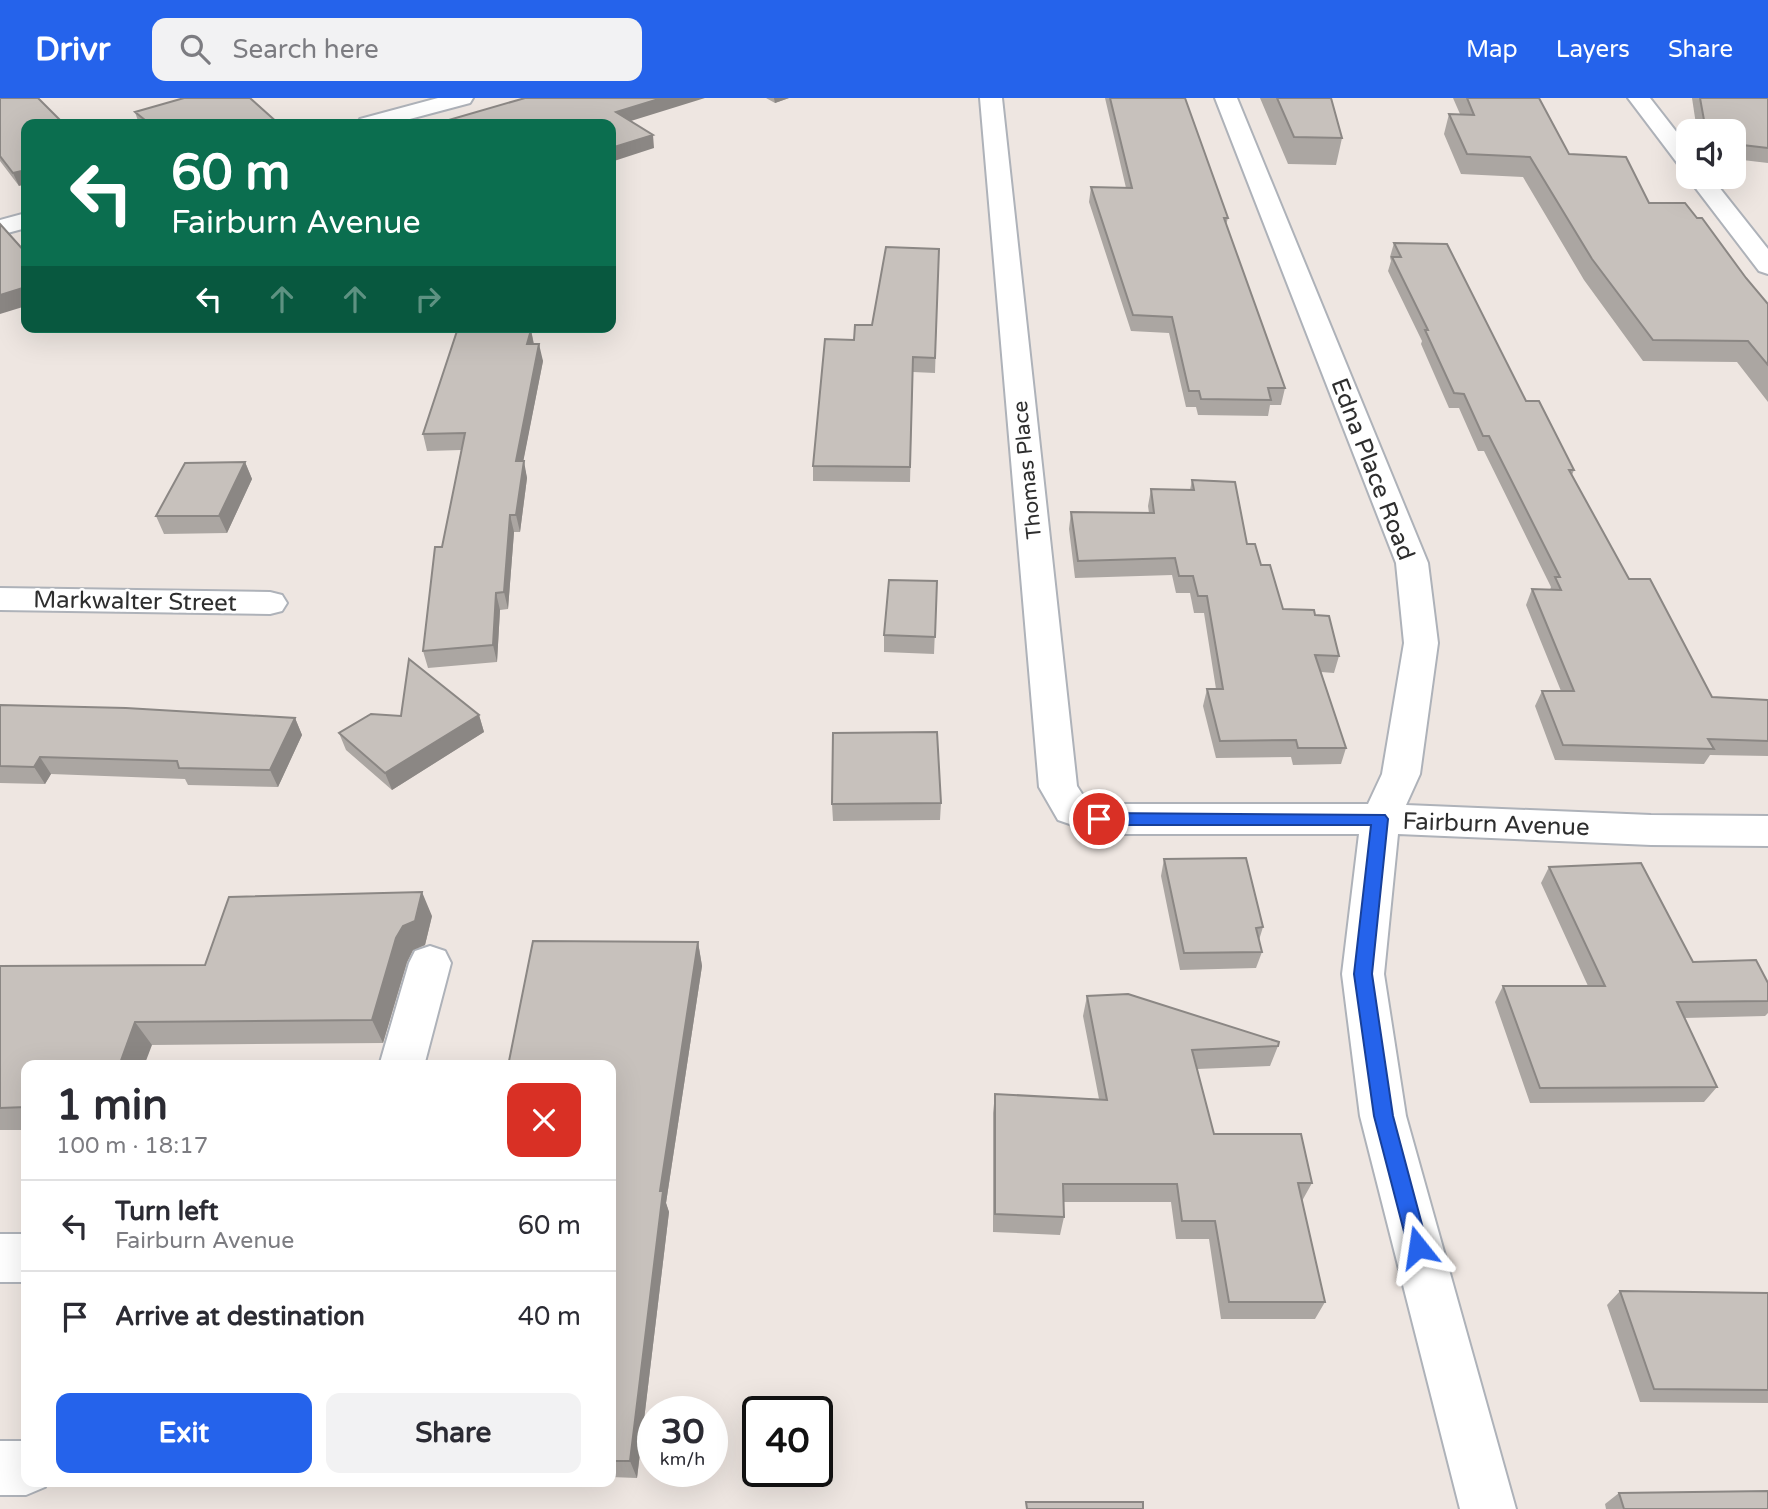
<!DOCTYPE html>
<html lang="en">
<head>
<meta charset="utf-8">
<style>
	body { margin:0; font-family:"Varela Round",sans-serif; background:#f2f2f3; color:#2b2b33; height:100vh; display:flex; flex-direction:column; font-size:26px; white-space:nowrap }
	* { box-sizing:border-box; margin:0 }
	p { font-size:23px; color:#7c7c81 }
	.icon { flex:none; width:38px; height:38px; fill:none; stroke:currentColor; stroke-width:2; stroke-linecap:round; stroke-linejoin:round }
	.map { position:relative; flex:1; overflow:hidden }
	.side { position:absolute; left:21px; top:962px; width:595px; height:427px; display:flex; flex-direction:column; background:#fff; border-radius:14px; box-shadow:0 7px 28px #0002 }
	.side>* { flex:none }
	.guide { position:absolute; left:21px; top:21px; width:595px; height:214px; border-radius:14px; box-shadow:0 7px 28px #0002; background:#0b6e4f; color:#fff; overflow:hidden }
	.controls { position:absolute; left:1676px; top:21px; display:grid; gap:14px }
	.controls a { display:grid; place-items:center; width:70px; height:70px; border-radius:14px; background:#fff; box-shadow:0 7px 28px #0002; font-size:35px }
	.speed { position:absolute; left:637px; top:1298px; display:flex; gap:14px; font-size:35px; font-weight:700; text-align:center }
	.speed>* { display:grid; place-content:center; width:91px; height:91px; border-radius:50%; background:#fff; box-shadow:0 7px 28px #0002; line-height:1 }
	.speed small { font-size:18px; font-weight:400 }
	.speed .limit { border:4px solid #111; border-radius:10px; background:#fff; color:#111 }
	.pin { position:absolute; display:grid; place-items:center; width:60px; height:60px; color:#fff; margin:-30px; border:4px solid #fff; border-radius:50%; box-shadow:0 2px 7px #0007 }
	.me { position:absolute; width:77px; margin:-38px; rotate:345deg; stroke-linejoin:round; filter:drop-shadow(0 0 5px #0008) }
	.turn { display:flex; align-items:center; gap:24px; height:147px; padding:0 35px; font-size:32px }
	.turn .icon { width:91px; height:91px; stroke-width:2.5 }
	.turn b { display:block; font-size:49px; line-height:60px }
	.lanes { display:flex; align-items:center; height:66px; padding:0 35px; background:#0003; justify-content:center; gap:35px; direction:ltr }
	.lanes .off { opacity:.35 }
	.round { display:grid; place-items:center; flex:none; width:74px; height:74px; border-radius:14px; background:#f2f2f3 }
	.overview { display:flex; align-items:center; justify-content:space-between; height:119px; padding:0 35px }
	h1 { font-size:42px; font-weight:800; line-height:52px }
	.button { display:flex; gap:14px; margin-top:auto; padding:14px 35px }
	.button a { flex:1; height:80px; border-radius:14px; background:#2563eb; color:#fff; font-size:28px; font-weight:800; line-height:80px; text-align:center }
	.button a+a { background:#f2f2f3; color:#2b2b33 }
	ul { padding:0; list-style:none }
	li { display:flex; align-items:center; gap:21px; height:91px; padding:0 35px; border-top:2px solid #e1e1e2 }
	li div { flex:1 }
	li b { display:block; font-size:26px }
	li em { font-style:normal }
	header { display:flex; align-items:center; gap:42px; box-sizing:border-box; height:98px; padding:0 35px; background:#2563eb; color:#fff }
	header strong { font-size:33px }
	nav { display:flex; gap:38px; margin-inline-start:auto; font-size:24px }
	.search { width:490px; height:63px; background:#f2f2f3; display:flex; align-items:center; gap:18px; box-sizing:border-box; padding:0 24px; border-radius:14px; color:#7c7c81; font-size:26px }
	.map>svg:first-child { display:block }
</style>
</head>
<body>
<header>
<strong>Drivr</strong>
<div class="search"><svg class="icon" aria-label="search" viewBox="0 0 24 24"><circle cx="10" cy="10" r="6"/><path d="M15 15l6 6"/></svg>Search here</div>
<nav><a>Map</a><a>Layers</a><a>Share</a></nav>
</header>
<div class="map">
<svg width="1768" height="1411" viewBox="0 0 1768 1411">
	<rect width="100%" height="100%" fill="#eee6e1"/>
	<g fill="none" stroke-linecap="round" stroke-linejoin="round">
		<defs>
			<path id="minor" d="M438,0h35l-3,5 -79,21h-34l3,-5z
				M980,0h22l75,688 9,14 14,4h268l14,-30 22,-131 -8,-80 -181,-465h22l191,465 10,80 -18,131 -14,31 245,10 117,1v30l-117,-1 -253,-11 -14,140 22,142 110,393h-56l-100,-393 -18,-142 17,-140h-260l-41,-14 -19,-33z
				M1628,0h22l39,50v22l-8,-2z
				M1689,77l22,2 57,72v25l-9,-3 -68,-89z
				M26,115v15l-26,7v-15z
				M0,490l270,4 12,3 5,8 -5,8 -12,3 -270,-4z
				M430,848l15,5 6,12 -27,103h-45l30,-103 6,-12z
				M0,1136h26v48h-26z
				M0,1343h26v41h21l-2,5 -19,8h-26z"/>
		</defs>
		<!-- minor casing -->
		<use href="#minor" stroke="#aeb2b9" stroke-width="4"/>
		<!-- minor -->
		<use href="#minor" fill="#fff" fill-rule="evenodd"/>
	</g>
	<!-- wall -->
	<path fill="#aba6a2" d="M0,0l41,3 -22,85 -19,-25z
		M766,0h23l-14,5z
		M1105,0h80l43,120 -2,7 59,163 -4,17h-11l-2,11 -70,-1 -2,-8h-10l-17,-74 -38,-2 -42,-129 2,-15 35,1z
		M1260,0h71l11,40 -6,27 -48,-1z
		M1453,0h86l30,56 80,49 48,15 71,86v98l-31,-40 -94,-1 -59,-81 -61,-103 -62,-3 -17,-40 5,-20h11z
		M1692,0h76v65l-34,-4v-28h-37z
		M135,14l144,12h-140z
		M1394,145l132,158 48,69 -2,5 57,104 83,118 56,3v56l-58,-1 -6,9 -149,-4 -20,-54 7,-15h19l-35,-86 6,-16 18,1 1,-3 -67,-136h-6l-19,-43h-10l-28,-64 1,-3 -34,-70 3,-10 -1,-4z
		M939,151l-4,124 -22,-1 -3,110 -97,-1v-15l41,-126 18,-15z
		M531,232l3,14 9,17 -20,100 4,17 -7,54h-6l-6,77 -8,1 -3,52 -69,6 -5,-17 38,-201 -34,1 -4,-17z
		M245,364l7,17 -25,54 -63,1 -8,-18z
		M1192,382l55,64 14,21 22,44 32,6 24,41 -5,17 -13,-1 25,76 -5,16 -48,1 -2,-8 -75,1 -13,-52 4,-17h9l-12,-76h-10l-4,-20h-14l-4,-18 -97,3 -6,-49 2,-17 78,1 -1,-7 3,-17 39,1z
		M937,483l-3,73 -50,-2v-17z
		M0,607l295,13 7,17 -24,52 -90,-2 -3,-6 -134,-5 -6,10 -45,-1z
		M479,617l5,17 -92,58 -46,-40 -7,-17 62,-17z
		M941,705l-1,17 -107,1 -1,-17z
		M1164,761l99,68 -4,13 3,12 -6,16 -76,2 -19,-94z
		M1549,769l144,95 75,21v30l-3,3 -81,2 33,69 -13,15 -174,1 -35,-101 8,-16h85l-47,-103z
		M432,818l-7,29 -12,5 -6,12 -24,81 -231,2 -126,21v64h-26v-164l205,-1z
		M698,844l4,24 -36,237 3,9 -32,266 -26,-1v-411z
		M1087,898l191,50 -8,20 -73,3 17,65 98,49 -10,18 23,101 -10,17h-94l-12,-80h-33l-5,-37h-107v15l-4,18 -67,-3v-119l2,-19 104,5 -16,-83z
		M1620,1193l148,2v110l-128,-1 -33,-97z
		M1619,1395l149,16h-162l-1,-5z"/>
	<!-- shaded-wall -->
	<path fill="#8b8784" d="M662,0h43l-87,27 -2,-13z
		M774,0h15l-14,5z
		M653,37l1,13 -43,14v-14z
		M26,72v14l-7,2 -6,-13z
		M26,183v25l-26,8v-19z
		M531,232l3,16 -7,-2z
		M539,246l4,17 -23,117 -4,-17z
		M524,363l3,17 -7,54 -4,-17z
		M245,364l7,17 -25,54 -8,-17z
		M510,417l4,17 -6,77 -4,-17z
		M496,495l4,17 -3,52 -4,-17z
		M479,617l5,17 -92,58 -7,-17z
		M295,620l7,17 -24,52 -8,-17z
		M40,659l11,17 -6,10 -11,-17z
		M422,794l10,24 -7,29 -12,5 -6,12 -24,81 -11,-23 24,-82z
		M698,844l4,24 -36,237 3,9 -32,266 -7,-17 30,-270z
		M135,924l17,23 -8,21h-25z"/>
	<!-- building -->
	<path fill="#c7c1bc" stroke="#8b8784" stroke-width="2" d="M0,0h38l26,26h-38v46l-13,3 -13,-17z
		M184,0h66l29,26h-129l-15,-12z
		M525,0h137l-46,14 37,23 -42,13v-24h-176z
		M1110,0h75l43,120h-4l61,170h-17l3,12 -70,-1 -2,-8h-10l-17,-74 -39,-2 -42,-128 41,1z
		M1277,0h54l11,40 -48,-1z
		M1467,0h72l30,56 57,3 23,46h36l12,15h5l44,60 22,26v61l-20,-24 -95,-1 -61,-81 -62,-102 -63,-3 -18,-40 25,1z
		M1700,0h68v50l-34,-4v-13h-28z
		M0,126l26,29v28l-3,1 3,5 -26,8z
		M1394,145l53,1 79,157h13l35,69h-5l60,109h21l62,118 56,3v41l-60,-2 6,10 -151,-4 -21,-54h32l-42,-102 29,1 -6,-13h5l-71,-141h-6l-19,-42 -10,-1 -29,-63h3l-36,-73h9z
		M886,149l53,2 -4,109 -22,-1 -3,110 -97,-1 12,-127 29,1 1,-15h17z
		M531,232l-4,14h12l-23,117h8l-8,54h-6l-6,77 -8,1 -3,52 -70,6 12,-104h7l23,-114 -42,1 34,-103z
		M245,364l-26,54h-63l29,-53z
		M1192,382l43,2 12,62h8l6,21h9l13,44 31,1 1,5 14,1 10,40 -24,-1 31,93h-48l-2,-8 -76,1 -13,-52h16l-16,-93h-9l-5,-20h-14l-4,-18 -97,3 -7,-49 83,1 -3,-24 43,1z
		M889,482l48,1 -2,56 -51,-2z
		M409,561l70,56 -94,58 -46,-40 32,-19 30,2z
		M0,607l126,3 169,10 -25,52 -91,-2 -2,-7 -137,-4 -6,10 -34,-1z
		M937,634l4,71 -109,1 1,-71z
		M1246,760l17,69 -7,1 6,24 -78,1 -20,-94z
		M1641,765l52,99 63,-2 12,23v18l-91,1 40,85 -177,1 -37,-102h102l-56,-119z
		M422,794l-7,29 -12,5 -7,12 -24,82 -237,2 -16,44h-93v41l-26,1v-142l205,-1 24,-68z
		M533,843l165,1 -38,249h3l-33,270h-19v-395h-103z
		M1128,896l151,48 -1,4 -86,4 22,84h87l11,49h-14l27,119h-96l-14,-81h-33l-5,-37h-114l1,33 -69,-3v-120l112,6 -20,-104z
		M1620,1193l148,2v97l-114,-1z
		M1768,1393v18h-144l-5,-16z
		M1026,1404h117v7h-116z"/>
	<!-- route -->
	<path fill="#2563eb" stroke="#184099" stroke-width="2" d="M1099,715l286,2 3,4 -16,155 21,142 35,131 -3,7 -7,2 -7,-2 -3,-7 -34,-131 -20,-142 17,-149h-272l-8,-6z"/>
	<g text-anchor="middle" stroke-width="5" stroke-linejoin="round" paint-order="stroke">
		<!-- far-street labels -->
		<g font-size="21" fill="#2e2e2e" stroke="#fff">
			<text transform="translate(1027 372) rotate(-96)" y="7">Thomas Place</text>
		</g>
		<!-- street labels -->
		<g font-size="24" fill="#2e2e2e" stroke="#fff">
			<text transform="translate(1373 371) rotate(69)" y="8">Edna Place Road</text>
			<text transform="translate(135 503) rotate(1)" y="8">Markwalter Street</text>
			<text transform="translate(1496 726) rotate(2)" y="8">Fairburn Avenue</text>
		</g>
	</g>
</svg>
<div class="controls">
<a><svg class="icon" aria-label="sound" viewBox="0 0 24 24"><path d="M4 9h4l5-4v14l-5-4H4zM17 9q2 3 0 6"/></svg></a>
</div>
<div class="speed"><div>30<small>km/h</small></div><div class="limit">40</div></div>
<div class="pin" style="left:1099px;top:721px;background:#d93025"><svg class="icon" aria-label="arrive" viewBox="0 0 24 24"><path d="M6 21V4h12l-3 4 3 4H6"/></svg></div>
<svg class="me" style="left:1418px;top:1149px" viewBox="-20 -20 40 40"><path d="M0-17L14 15 0 8-14 15z" fill="#2563eb" stroke="#fff" stroke-width="4"/></svg>
<div class="guide">
<div class="turn"><svg class="icon" aria-label="left" viewBox="0 0 24 24"><path d="M17 20v-9H6M10 6l-5 5 5 5"/></svg><div><b>60 m</b>Fairburn Avenue</div></div>
<div class="lanes"><svg class="icon" aria-label="left" viewBox="0 0 24 24"><path d="M17 20v-9H6M10 6l-5 5 5 5"/></svg><svg class="icon off" aria-label="ahead" viewBox="0 0 24 24"><path d="M12 20V5M6 11l6-6 6 6"/></svg><svg class="icon off" aria-label="ahead" viewBox="0 0 24 24"><path d="M12 20V5M6 11l6-6 6 6"/></svg><svg class="icon off" aria-label="right" viewBox="0 0 24 24"><path d="M7 20v-9h11M14 6l5 5-5 5"/></svg></div>
</div>
<section class="side">
<div class="overview"><div><h1>1 min</h1><p>100 m · 18:17</p></div><a class="round" style="background:#d93025;color:#fff"><svg class="icon" aria-label="close" viewBox="0 0 24 24"><path d="M6 6l12 12M18 6L6 18"/></svg></a></div>
<ul>
<li><svg class="icon" aria-label="left" viewBox="0 0 24 24"><path d="M17 20v-9H6M10 6l-5 5 5 5"/></svg><div><b>Turn left</b><p>Fairburn Avenue</p></div><em>60 m</em></li>
<li><svg class="icon" aria-label="arrive" viewBox="0 0 24 24"><path d="M6 21V4h12l-3 4 3 4H6"/></svg><div><b>Arrive at destination</b></div><em>40 m</em></li>
</ul>
<div class="button"><a>Exit</a><a>Share</a></div>
</section>
</div>
</body>
</html>
